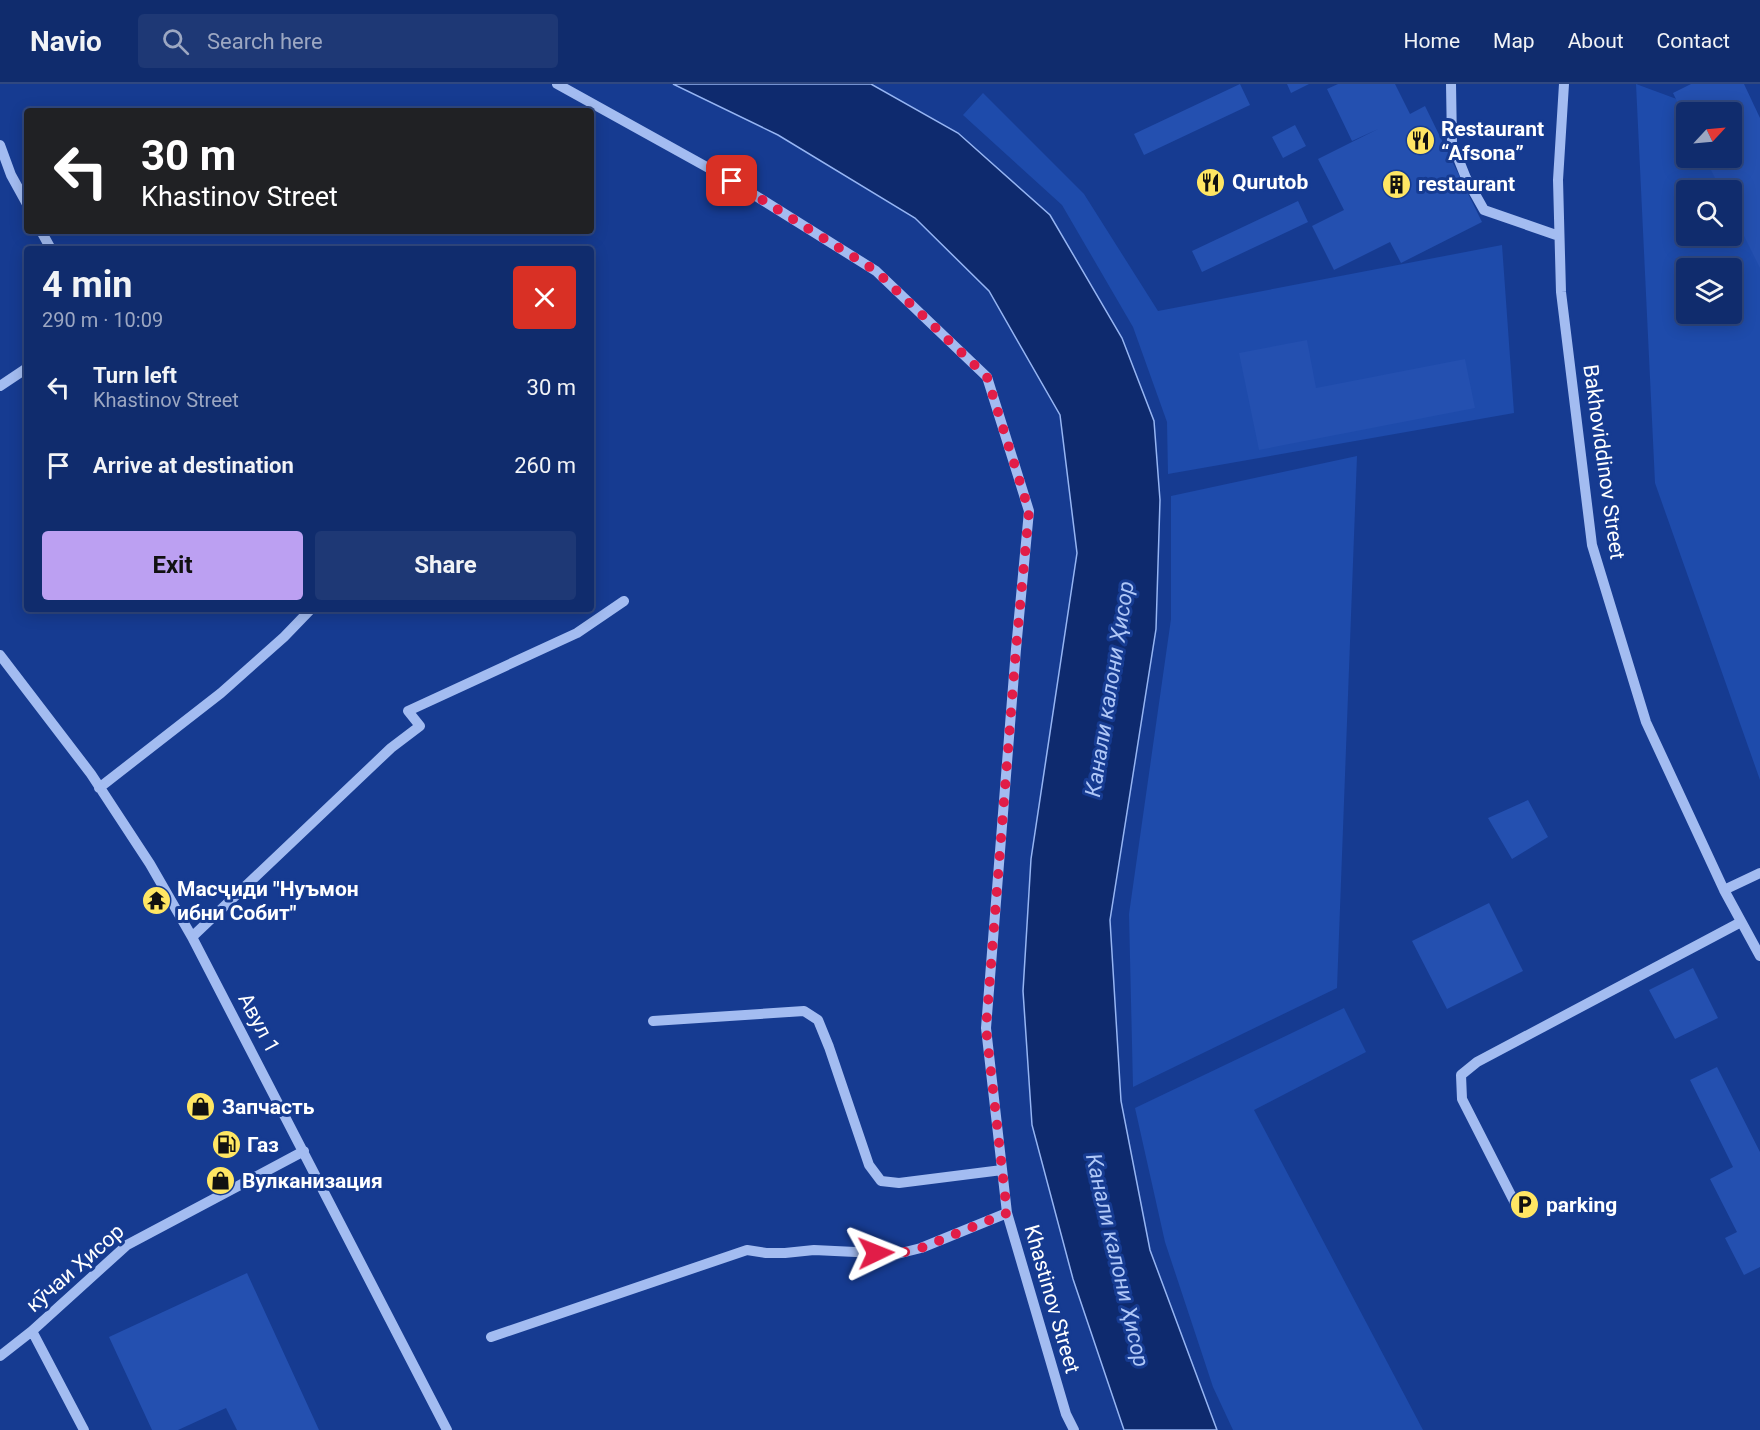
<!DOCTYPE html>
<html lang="en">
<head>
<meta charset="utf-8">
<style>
	body { margin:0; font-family:Roboto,sans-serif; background:#1e3875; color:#f1f3f6; height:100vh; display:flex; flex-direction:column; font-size:22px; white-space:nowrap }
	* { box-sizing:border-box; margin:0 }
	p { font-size:20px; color:#9ca7c2 }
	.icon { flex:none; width:33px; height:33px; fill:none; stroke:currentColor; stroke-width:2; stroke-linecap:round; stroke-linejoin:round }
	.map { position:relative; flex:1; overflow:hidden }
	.drawer { position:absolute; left:24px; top:162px; width:570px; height:366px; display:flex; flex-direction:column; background:#102c6d; border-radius:6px; box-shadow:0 3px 15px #0003,0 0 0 2px #304880 }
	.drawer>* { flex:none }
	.guide { position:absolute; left:24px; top:24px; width:570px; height:126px; border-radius:6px; box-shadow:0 3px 15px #0003,0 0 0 2px #304880; background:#202124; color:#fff; overflow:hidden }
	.needle { width:39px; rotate:64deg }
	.tools { position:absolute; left:1676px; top:18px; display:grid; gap:12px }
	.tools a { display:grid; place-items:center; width:66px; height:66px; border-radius:6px; background:#102c6d; box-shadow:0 3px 15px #0003,0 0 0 2px #304880; font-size:30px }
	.pin { position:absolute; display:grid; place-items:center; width:51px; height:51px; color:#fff; margin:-26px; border-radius:12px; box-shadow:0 3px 9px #0006 }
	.me { position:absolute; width:66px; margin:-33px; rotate:88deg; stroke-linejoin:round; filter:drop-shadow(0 0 4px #0008) }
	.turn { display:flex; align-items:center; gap:21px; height:126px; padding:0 18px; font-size:27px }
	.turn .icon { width:78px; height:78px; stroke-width:2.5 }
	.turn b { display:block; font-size:42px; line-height:51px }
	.round { display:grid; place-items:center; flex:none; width:63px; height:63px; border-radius:6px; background:#1e3875 }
	.head { display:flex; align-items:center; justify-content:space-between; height:102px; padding:0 18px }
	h1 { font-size:36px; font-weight:700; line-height:45px }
	.button { display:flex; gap:12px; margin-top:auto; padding:12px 18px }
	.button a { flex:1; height:69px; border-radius:6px; background:#bca0f2; color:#111; font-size:24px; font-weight:700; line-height:69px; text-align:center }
	.button a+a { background:#1e3875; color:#f1f3f6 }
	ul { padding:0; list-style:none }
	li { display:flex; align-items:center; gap:18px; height:78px; padding:0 18px }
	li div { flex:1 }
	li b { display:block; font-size:22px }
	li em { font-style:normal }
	header { display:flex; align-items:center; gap:36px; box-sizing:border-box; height:84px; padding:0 30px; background:#102c6d; border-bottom:2px solid #304880 }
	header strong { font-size:28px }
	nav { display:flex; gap:33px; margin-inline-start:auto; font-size:21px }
	.search { width:420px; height:54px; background:#1e3875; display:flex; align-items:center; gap:15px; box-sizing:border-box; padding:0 21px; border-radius:6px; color:#9ca7c2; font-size:22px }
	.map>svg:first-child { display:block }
</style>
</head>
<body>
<header>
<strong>Navio</strong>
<div class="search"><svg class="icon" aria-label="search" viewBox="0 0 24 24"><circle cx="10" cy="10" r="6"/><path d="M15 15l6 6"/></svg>Search here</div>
<nav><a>Home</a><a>Map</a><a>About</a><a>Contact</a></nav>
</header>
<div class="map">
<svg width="1760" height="1346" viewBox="0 0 1760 1346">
	<rect width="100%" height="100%" fill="#163b91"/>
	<!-- green -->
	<path fill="#1e4bab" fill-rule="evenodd" d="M1636,0l76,28h-26v46h45l29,-27v649l-105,-297zM1686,106h45v46h-45zM1686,184h45v46h-45z
		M983,9l101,101 74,117 344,-66 12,168 -346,61 -1,-52 -34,-95 -71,-122 -99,-90z
		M1357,372l-20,532 -204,99 -4,-173 42,-295v-123z
		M1344,924l22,44 -112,58 169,320h-190l-20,-43 -48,-145 -30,-134z"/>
	<!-- water -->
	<path fill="#0e2a6e" stroke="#96b5f3" stroke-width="1.5" d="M673,0h198l87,49 92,82 72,123 32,83 6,79 -4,129 -46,291 11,181 29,149 67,180h-93l-51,-151 -41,-154 -9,-134 8,-132 46,-306 -17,-138 -71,-124 -74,-73 -137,-83z"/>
	<!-- building -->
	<path fill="#2450b0" d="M1240,0l10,21 -106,50 -10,-21z
		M1287,0h22l-18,9z
		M1338,0h57l15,30 15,-8 57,116 -81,41 -11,-21 -56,28 -22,-44 32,-16 -26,-51 60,-30 -26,12 -25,-52z
		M1691,0h53l16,34v150l-29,-58v-20h-10l-16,-32h26v-46h-45v8l-13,-27z
		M1295,41l11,21 -23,12 -11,-21z
		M1298,117l10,21 -106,50 -10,-21z
		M1307,256l9,48 149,-29 10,49 -216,42 -20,-97z
		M1528,716l20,37 -36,22 -24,-41z
		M1489,819l34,68 -76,38 -35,-68z
		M1693,884l25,50 -43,21 -26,-49z
		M1717,983l43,85v115l-16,8 -19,-37 12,-6 -27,-53 23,-12 -43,-87z
		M247,1189l72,157h-82l-11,-22 -48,22h-26l-43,-93z"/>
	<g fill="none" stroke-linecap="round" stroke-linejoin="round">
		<!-- minor -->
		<path stroke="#a3bcf1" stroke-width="10" d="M557,0l175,97 144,90 111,106 42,134 -13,138 -30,379 21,185 59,201 8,16
			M1451,0l1,59 14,35 18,32 75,26
			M1564,0l-6,96 3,112 31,253 54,177 78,168 36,66
			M0,61l11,30 16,29
			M41,147l10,18
			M0,302l27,-18
			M0,571l91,119 59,90 42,73 255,493
			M99,704l122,-95 63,-56 27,-28
			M1724,806l36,-17
			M192,853l199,-189 29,-22 -12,-15 169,-78 47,-32
			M653,937l151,-10 14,9 11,27 40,118 12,16 18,2 103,-13
			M1516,1121l-54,-106 -1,-24 16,-13 264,-140
			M32,1247l52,99
			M491,1253l256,-87 19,3h19l29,-3 83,4 24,-6 86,-35
			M0,1272l32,-25 95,-86 177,-94"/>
	</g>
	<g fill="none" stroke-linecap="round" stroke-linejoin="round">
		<!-- route -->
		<path stroke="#e11d48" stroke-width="10" stroke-dasharray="0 18" d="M732,97l144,90 111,106 42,134 -13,138 -30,379 21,185 -86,35 -24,6 -21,-1"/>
	</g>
	<!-- icons -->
	<defs>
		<symbol id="restaurant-disc" viewBox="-11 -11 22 22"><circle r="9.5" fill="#ffe663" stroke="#163b91"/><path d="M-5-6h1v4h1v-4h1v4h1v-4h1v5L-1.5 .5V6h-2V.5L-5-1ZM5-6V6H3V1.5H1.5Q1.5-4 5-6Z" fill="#111"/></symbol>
		<symbol id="building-disc" viewBox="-11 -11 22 22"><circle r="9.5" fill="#ffe663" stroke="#163b91"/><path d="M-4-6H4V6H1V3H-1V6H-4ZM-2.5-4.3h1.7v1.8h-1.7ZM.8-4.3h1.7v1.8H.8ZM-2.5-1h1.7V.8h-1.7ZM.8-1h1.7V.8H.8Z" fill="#111"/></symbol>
		<symbol id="temple-disc" viewBox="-11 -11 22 22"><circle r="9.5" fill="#ffe663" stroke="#163b91"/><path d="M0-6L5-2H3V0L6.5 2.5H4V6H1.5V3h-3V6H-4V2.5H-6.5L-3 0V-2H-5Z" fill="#111"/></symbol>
		<symbol id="shop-disc" viewBox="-11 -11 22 22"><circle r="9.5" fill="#ffe663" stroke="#163b91"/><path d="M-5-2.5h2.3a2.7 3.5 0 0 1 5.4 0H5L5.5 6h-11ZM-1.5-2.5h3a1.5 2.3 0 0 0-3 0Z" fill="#111"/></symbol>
		<symbol id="fuel-disc" viewBox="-11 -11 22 22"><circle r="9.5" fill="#ffe663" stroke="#163b91"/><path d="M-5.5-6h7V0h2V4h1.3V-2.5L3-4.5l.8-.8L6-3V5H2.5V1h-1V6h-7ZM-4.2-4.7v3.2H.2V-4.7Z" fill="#111"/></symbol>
		<symbol id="parking-disc" viewBox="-11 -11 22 22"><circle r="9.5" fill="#ffe663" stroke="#163b91"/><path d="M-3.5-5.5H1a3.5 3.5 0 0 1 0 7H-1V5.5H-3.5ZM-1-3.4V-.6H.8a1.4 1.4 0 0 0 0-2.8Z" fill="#111"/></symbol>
	</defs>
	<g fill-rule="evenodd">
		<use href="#restaurant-disc" x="1404" y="40" width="33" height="33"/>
		<use href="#restaurant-disc" x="1194" y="82" width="33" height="33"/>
		<use href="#building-disc" x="1380" y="84" width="33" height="33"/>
		<use href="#temple-disc" x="140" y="800" width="33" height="33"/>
		<use href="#shop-disc" x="184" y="1006" width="33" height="33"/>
		<use href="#fuel-disc" x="210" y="1044" width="33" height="33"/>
		<use href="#shop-disc" x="204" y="1080" width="33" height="33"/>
		<use href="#parking-disc" x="1508" y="1104" width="33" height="33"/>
	</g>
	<g text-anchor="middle" stroke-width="6" stroke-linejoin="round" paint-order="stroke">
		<!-- poi labels -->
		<g font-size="21" font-weight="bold" fill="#fff" stroke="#163b91" text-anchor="start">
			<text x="1441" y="52">Restaurant<tspan x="1441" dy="24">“Afsona”</tspan></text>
			<text x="1232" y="105">Qurutob</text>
			<text x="1418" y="107">restaurant</text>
			<text x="177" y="812">Масҷиди "Нуъмон<tspan x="177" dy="24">ибни Собит"</tspan></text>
			<text x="222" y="1030">Запчасть</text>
			<text x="247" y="1068">Газ</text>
			<text x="242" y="1104">Вулканизация</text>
			<text x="1546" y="1128">parking</text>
		</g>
		<!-- street labels -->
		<g font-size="21" fill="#fff" stroke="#163b91">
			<text transform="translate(1604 378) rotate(82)" y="7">Bakhoviddinov Street</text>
			<text transform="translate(259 939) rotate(62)" y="7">Авул 1</text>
			<text transform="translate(75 1184) rotate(-41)" y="7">кӯчаи Ҳисор</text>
			<text transform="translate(1052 1215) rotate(74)" y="7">Khastinov Street</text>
		</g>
		<!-- water labels -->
		<g font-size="22" font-style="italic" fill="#afc7f7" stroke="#163b91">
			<text transform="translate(1109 605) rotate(-81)" y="8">Канали калони Ҳисор</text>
			<text transform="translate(1118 1176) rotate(77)" y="8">Канали калони Ҳисор</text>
		</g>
	</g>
</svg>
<div class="tools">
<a><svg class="needle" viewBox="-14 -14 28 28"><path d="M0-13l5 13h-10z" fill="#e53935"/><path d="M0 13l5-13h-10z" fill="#9ca7c2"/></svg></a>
<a><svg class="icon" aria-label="search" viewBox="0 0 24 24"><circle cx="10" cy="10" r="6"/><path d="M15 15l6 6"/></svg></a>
<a><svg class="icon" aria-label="layers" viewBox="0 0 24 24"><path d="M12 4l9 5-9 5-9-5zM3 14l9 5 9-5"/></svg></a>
</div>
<div class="pin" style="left:732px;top:97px;background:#d93025"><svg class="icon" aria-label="arrive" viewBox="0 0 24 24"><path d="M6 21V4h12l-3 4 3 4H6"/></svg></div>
<svg class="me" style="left:876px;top:1169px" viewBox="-20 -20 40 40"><path d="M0-17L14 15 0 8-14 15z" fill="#e11d48" stroke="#fff" stroke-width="4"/></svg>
<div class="guide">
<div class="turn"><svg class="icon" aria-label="left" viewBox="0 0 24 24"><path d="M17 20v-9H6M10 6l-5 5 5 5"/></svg><div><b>30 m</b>Khastinov Street</div></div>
</div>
<section class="drawer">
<div class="head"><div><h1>4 min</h1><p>290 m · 10:09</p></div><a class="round" style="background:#d93025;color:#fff"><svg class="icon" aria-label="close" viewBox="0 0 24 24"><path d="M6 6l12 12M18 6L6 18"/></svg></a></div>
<ul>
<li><svg class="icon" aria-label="left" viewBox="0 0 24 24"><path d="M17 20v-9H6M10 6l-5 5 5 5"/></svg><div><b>Turn left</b><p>Khastinov Street</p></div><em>30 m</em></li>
<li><svg class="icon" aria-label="arrive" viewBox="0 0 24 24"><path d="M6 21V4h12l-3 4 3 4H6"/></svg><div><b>Arrive at destination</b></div><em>260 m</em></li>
</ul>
<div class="button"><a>Exit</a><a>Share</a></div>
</section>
</div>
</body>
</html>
